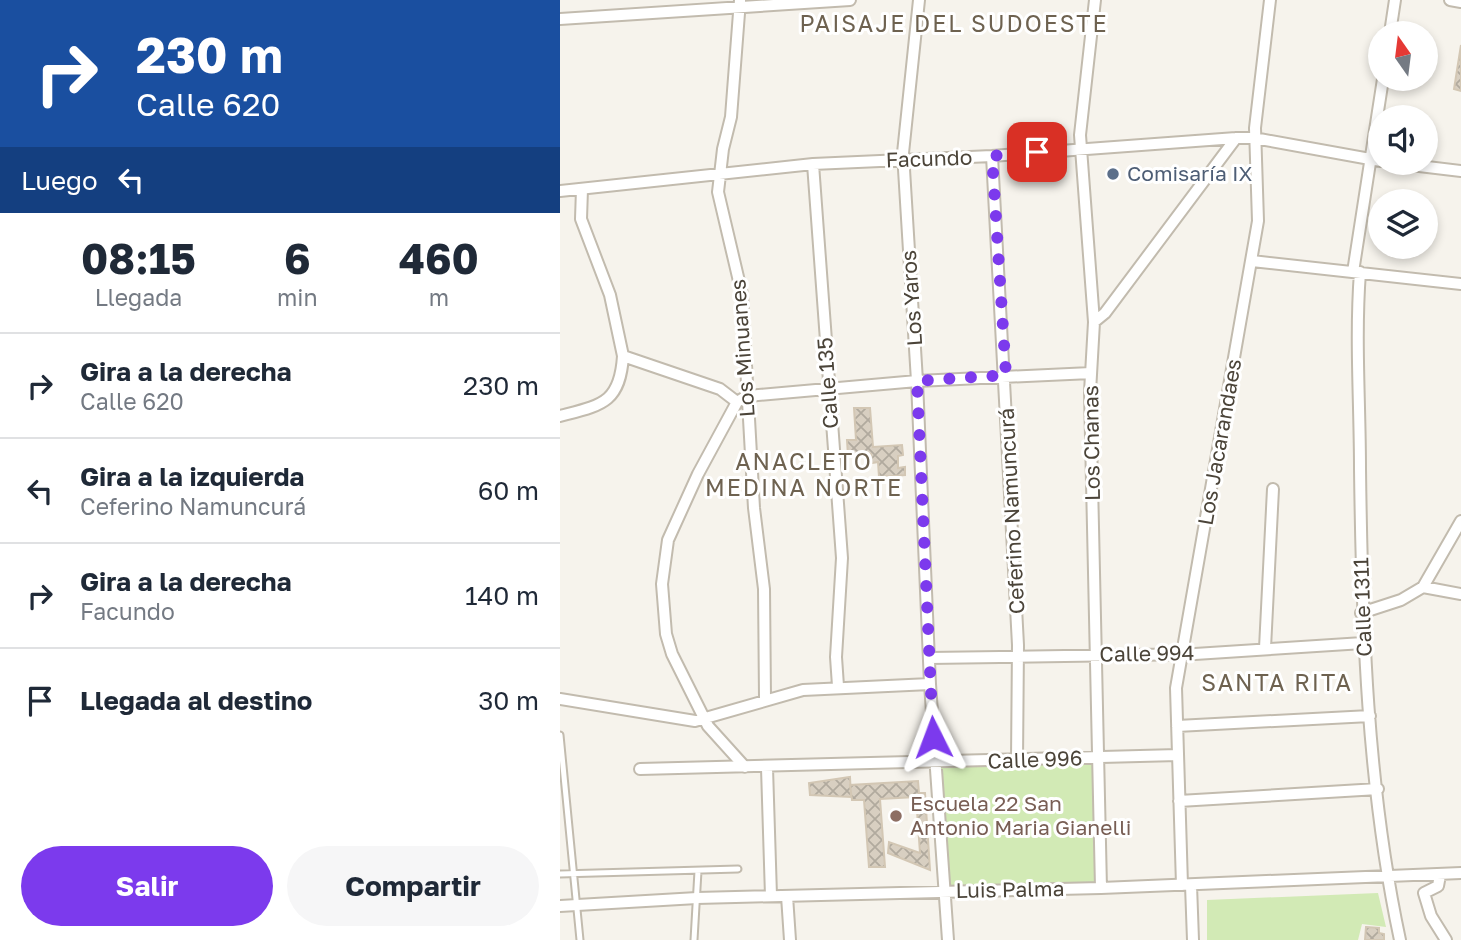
<!DOCTYPE html>
<html lang="es">
<head>
<meta charset="utf-8">
<style>
	body { margin:0; font-family:"Golos Text",sans-serif; background:#f6f6f7; color:#1f2937; height:100vh; display:flex; flex-direction:column; font-size:26px; white-space:nowrap }
	* { box-sizing:border-box; margin:0 }
	p { font-size:23px; color:#747a83 }
	.icon { flex:none; width:38px; height:38px; fill:none; stroke:currentColor; stroke-width:2; stroke-linecap:round; stroke-linejoin:round }
	.map { position:relative; flex:1; overflow:hidden }
	.details { display:flex; flex-direction:column; background:#fff; width:560px }
	.details>* { flex:none }
	.top-card { background:#1a4fa0; color:#fff; overflow:hidden }
	.needle { width:46px; rotate:346deg }
	.fabs { position:absolute; left:808px; top:21px; display:grid; gap:14px }
	.fabs a { display:grid; place-items:center; width:70px; height:70px; border-radius:50%; background:#fff; box-shadow:0 4px 10px #0003; font-size:35px }
	.pin { position:absolute; display:grid; place-items:center; width:60px; height:60px; color:#fff; margin:-30px; border-radius:14px; box-shadow:0 4px 10px #0006 }
	.me { position:absolute; width:77px; margin:-38px; rotate:357deg; stroke-linejoin:round; filter:drop-shadow(0 0 5px #0008) }
	.turn { display:flex; align-items:center; gap:24px; height:147px; padding:0 21px; font-size:32px }
	.turn .icon { width:91px; height:91px; stroke-width:2.5 }
	.turn b { display:block; font-size:49px; line-height:60px }
	.then { display:flex; align-items:center; height:66px; padding:0 21px; background:#0003; gap:14px; font-size:26px }
	.eta { display:flex; justify-content:space-evenly; align-items:center; height:119px; text-align:center }
	.eta b { font-size:42px; font-weight:700; line-height:49px }
	.button { display:flex; gap:14px; margin-top:auto; padding:14px 21px }
	.button a { flex:1; height:80px; border-radius:42px; background:#7c3aed; color:#fff; font-size:28px; font-weight:700; line-height:80px; text-align:center }
	.button a+a { background:#f6f6f7; color:#1f2937 }
	ul { padding:0; list-style:none }
	li { display:flex; align-items:center; gap:21px; height:105px; padding:0 21px; border-top:2px solid #e0e1e3 }
	li div { flex:1 }
	li b { display:block; font-size:26px }
	li em { font-style:normal }
	main { display:flex; flex:1; min-height:0 }
	.map>svg:first-child { display:block }
</style>
</head>
<body>
<main>
<section class="details">
<div class="top-card">
<div class="turn"><svg class="icon" aria-label="right" viewBox="0 0 24 24"><path d="M7 20v-9h11M14 6l5 5-5 5"/></svg><div><b>230 m</b>Calle 620</div></div>
<div class="then">Luego<svg class="icon" aria-label="left" viewBox="0 0 24 24"><path d="M17 20v-9H6M10 6l-5 5 5 5"/></svg></div>
</div>
<div class="eta">
<div><b>08:15</b><p>Llegada</p></div>
<div><b>6</b><p>min</p></div>
<div><b>460</b><p>m</p></div>
</div>
<ul>
<li><svg class="icon" aria-label="right" viewBox="0 0 24 24"><path d="M7 20v-9h11M14 6l5 5-5 5"/></svg><div><b>Gira a la derecha</b><p>Calle 620</p></div><em>230 m</em></li>
<li><svg class="icon" aria-label="left" viewBox="0 0 24 24"><path d="M17 20v-9H6M10 6l-5 5 5 5"/></svg><div><b>Gira a la izquierda</b><p>Ceferino Namuncurá</p></div><em>60 m</em></li>
<li><svg class="icon" aria-label="right" viewBox="0 0 24 24"><path d="M7 20v-9h11M14 6l5 5-5 5"/></svg><div><b>Gira a la derecha</b><p>Facundo</p></div><em>140 m</em></li>
<li><svg class="icon" aria-label="arrive" viewBox="0 0 24 24"><path d="M6 21V4h12l-3 4 3 4H6"/></svg><div><b>Llegada al destino</b></div><em>30 m</em></li>
</ul>
<div class="button"><a>Salir</a><a>Compartir</a></div>
</section>
<div class="map">
<svg width="901" height="940" viewBox="0 0 901 940">
	<defs>
		<pattern id="building-cross-hatch" width="8" height="8" patternUnits="userSpaceOnUse" patternTransform="scale(1.75)"><rect width="8" height="8" fill="#d8cfc1"/><path d="M0 0l8 8M0 8l8-8" fill="none" stroke="#b1aa9e"/></pattern>
	</defs>
	<rect width="100%" height="100%" fill="#f6f3ec"/>
	<!-- park -->
	<path fill="#d2eab5" d="M538,758l3,130 -156,4 -10,-129z
		M818,893l8,34 -24,-3 -4,16h-151v-40z"/>
	<!-- building -->
	<path fill="url(#building-cross-hatch)" stroke="#d3c7b4" stroke-width="2" d="M901,45v46l-7,-2z
		M294,408h16l3,39 29,-2 1,10 -5,1v12l7,-1v8l-26,2 -1,-15 -6,1 -1,-9 -23,2 -1,-16h9z
		M290,777l1,20 -41,-2 -1,-12z
		M358,781l1,12h6l5,77 -42,-17 1,-11 31,11 -4,-56 -36,2 5,68h-16l-5,-67h-12l-2,-15z
		M806,927l13,1v5l5,1v6h-19z"/>
	<g fill="none" stroke-linecap="round" stroke-linejoin="round">
		<defs>
			<path id="lane" d="M0,735l20,205
				M0,874l178,-5
				M134,940l4,-69"/>
			<path id="street" d="M180,0l-9,117 -8,32 -5,43 24,102 12,214 10,81 1,109
				M359,0l-16,153 14,228 13,303 18,256
				M535,0l-15,135 14,187 -4,70 11,496
				M890,0l11,2
				M0,19l290,-19
				M830,33l5,-33
				M432,156l26,489 -1,115
				M834,163l67,8
				M253,164l29,394 -6,99 2,29
				M22,189l-1,30 29,76 13,61 97,33 17,13
				M0,191l253,-27 179,-8 244,-18h18l127,23
				M692,261l209,23
				M793,272l30,-193
				M800,272c-5,66 0,131 0,197 2,157 7,317 40,471
				M534,322l11,-9 131,-175
				M0,416c42,-11 60,-13 63,-60
				M863,587l38,7
				M801,613l40,-13 22,-13 38,-66
				M705,648l8,-159
				M369,658l266,-4 168,-11
				M0,699l135,22 108,-31 127,-6
				M617,726l193,-10
				M185,767l-37,-41 -36,-72 -6,-20 -4,-50 6,-44 30,-66 39,-72 10,-6 170,-15 174,-8
				M207,768l4,128
				M80,769l538,-14
				M619,801l199,-12
				M880,875l-2,11 -14,7 7,23 15,24
				M622,885l-6,-197 82,-467 -3,-93 15,-128
				M631,885l2,55
				M227,896l3,44
				M0,906l137,-8 404,-10 360,-15"/>
		</defs>
		<!-- lane casing -->
		<use href="#lane" stroke="#c2bbae" stroke-width="9"/>
		<!-- street casing -->
		<use href="#street" stroke="#c2bbae" stroke-width="14"/>
		<!-- lane -->
		<use href="#lane" stroke="#fff" stroke-width="5"/>
		<!-- street -->
		<use href="#street" stroke="#fff" stroke-width="10"/>
	</g>
	<g fill="none" stroke-linecap="round" stroke-linejoin="round">
		<!-- route -->
		<path stroke="#7c3aed" stroke-width="12" stroke-dasharray="0 21.6" d="M373,737l-16,-356 89,-6 -14,-219 45,-4"/>
	</g>
	<!-- markers -->
	<circle fill="#5c6f8a" stroke="#fff" stroke-width="2.5" cx="553" cy="174" r="7"/>
	<circle fill="#8d6e63" stroke="#fff" stroke-width="2.5" cx="336" cy="816" r="7"/>
	<g text-anchor="middle" stroke-width="6" stroke-linejoin="round" paint-order="stroke">
		<!-- street labels -->
		<g font-size="21" fill="#4b4439" stroke="#fff">
			<text transform="translate(369 159) rotate(-2)" y="7">Facundo</text>
			<text transform="translate(352 298) rotate(-94)" y="7">Los Yaros</text>
			<text transform="translate(183 348) rotate(-94)" y="7">Los Minuanes</text>
			<text transform="translate(268 383) rotate(-94)" y="7">Calle 135</text>
			<text transform="translate(660 442) rotate(-80)" y="7">Los Jacarandaes</text>
			<text transform="translate(532 443) rotate(-91)" y="7">Los Chanas</text>
			<text transform="translate(452 511) rotate(-93)" y="7">Ceferino Namuncurá</text>
			<text transform="translate(803 607) rotate(-92)" y="7">Calle 1311</text>
			<text transform="translate(587 654) rotate(-1)" y="7">Calle 994</text>
			<text transform="translate(475 760) rotate(-2)" y="7">Calle 996</text>
			<text transform="translate(450 890) rotate(-1)" y="7">Luis Palma</text>
		</g>
		<!-- service labels -->
		<g font-size="21" fill="#4e5e75" stroke="#fff" text-anchor="start">
			<text x="567" y="181">Comisaría IX</text>
		</g>
		<!-- education labels -->
		<g font-size="21" fill="#785e54" stroke="#fff" text-anchor="start">
			<text x="350" y="811">Escuela 22 San<tspan x="350" dy="24">Antonio Maria Gianelli</tspan></text>
		</g>
		<!-- neighbourhood labels -->
		<g font-size="23" letter-spacing="2" fill="#6e6250" stroke="#fff">
			<text x="394" y="32">PAISAJE DEL SUDOESTE</text>
			<text x="244" y="470">ANACLETO<tspan x="244" dy="26">MEDINA NORTE</tspan></text>
			<text x="717" y="691">SANTA RITA</text>
		</g>
	</g>
</svg>
<div class="fabs">
<a><svg class="needle" viewBox="-14 -14 28 28"><path d="M0-13l5 13h-10z" fill="#e53935"/><path d="M0 13l5-13h-10z" fill="#747a83"/></svg></a>
<a><svg class="icon" aria-label="sound" viewBox="0 0 24 24"><path d="M4 9h4l5-4v14l-5-4H4zM17 9q2 3 0 6"/></svg></a>
<a><svg class="icon" aria-label="layers" viewBox="0 0 24 24"><path d="M12 4l9 5-9 5-9-5zM3 14l9 5 9-5"/></svg></a>
</div>
<div class="pin" style="left:477px;top:152px;background:#d93025"><svg class="icon" aria-label="arrive" viewBox="0 0 24 24"><path d="M6 21V4h12l-3 4 3 4H6"/></svg></div>
<svg class="me" style="left:373px;top:737px" viewBox="-20 -20 40 40"><path d="M0-17L14 15 0 8-14 15z" fill="#7c3aed" stroke="#fff" stroke-width="4"/></svg>
</div>
</main>
</body>
</html>
